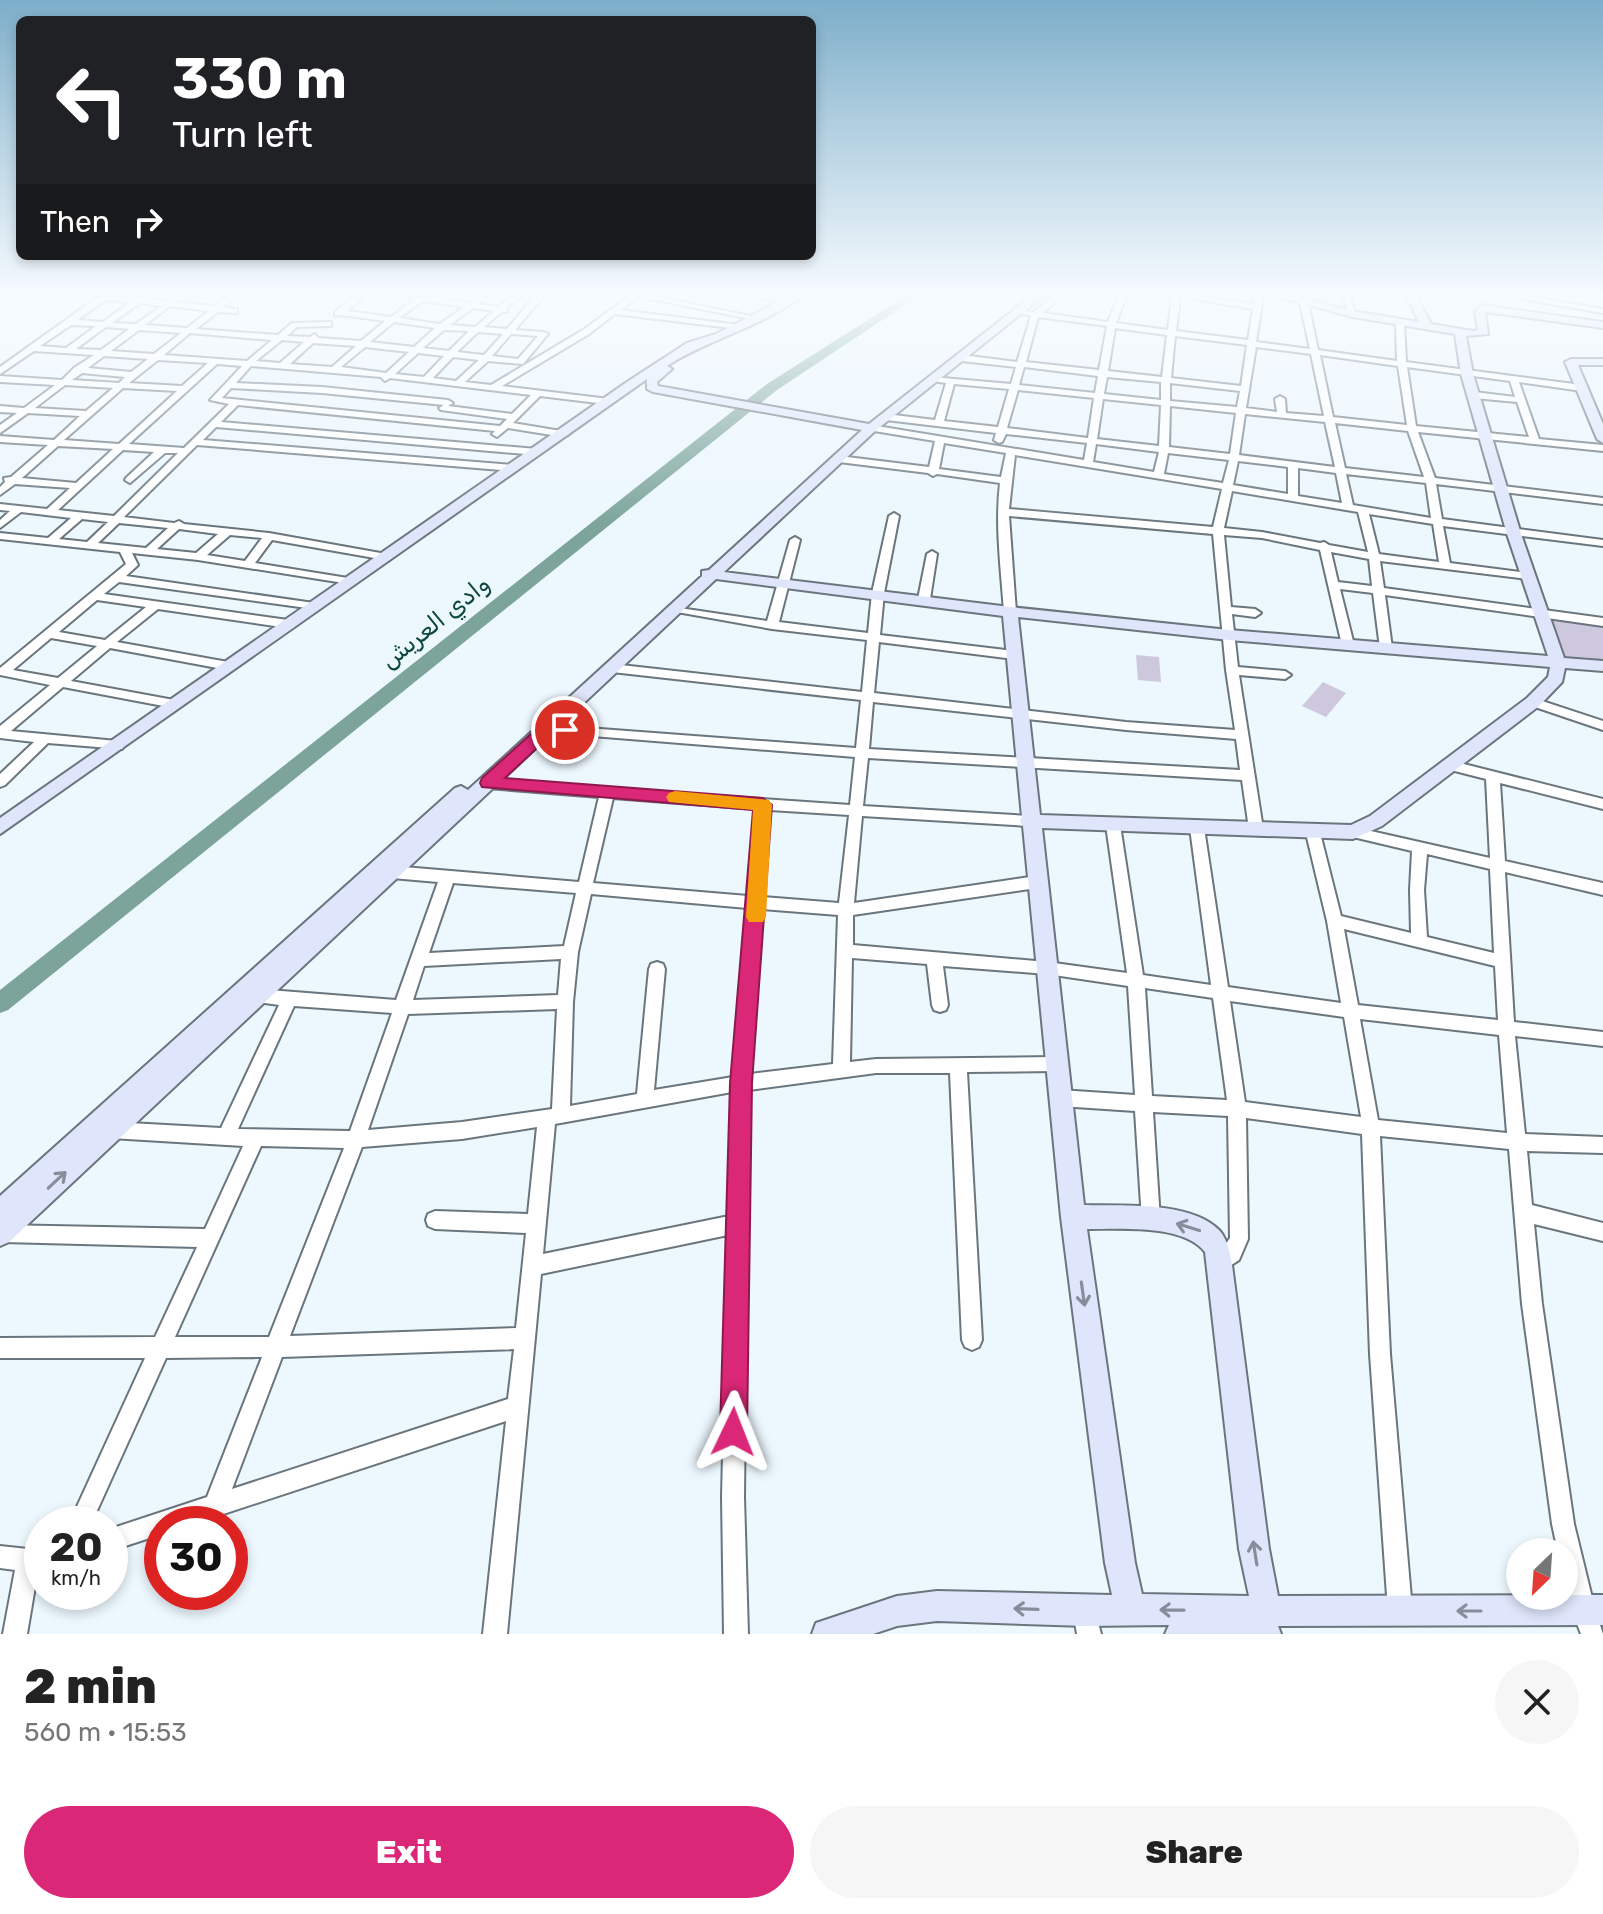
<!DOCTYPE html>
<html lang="en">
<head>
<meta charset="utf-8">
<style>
	body { margin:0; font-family:Rubik,"Noto Sans Arabic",sans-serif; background:#f6f6f6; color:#222; height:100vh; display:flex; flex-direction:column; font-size:30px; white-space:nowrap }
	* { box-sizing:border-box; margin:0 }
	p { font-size:26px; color:#767676 }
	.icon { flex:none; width:44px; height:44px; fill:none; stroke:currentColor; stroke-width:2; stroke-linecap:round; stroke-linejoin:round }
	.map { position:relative; height:1634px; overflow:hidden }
	.drawer { display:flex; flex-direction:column; background:#fff; flex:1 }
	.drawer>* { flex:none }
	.top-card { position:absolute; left:16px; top:16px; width:800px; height:244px; border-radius:12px; box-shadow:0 4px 12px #0003; background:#202124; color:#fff; overflow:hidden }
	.needle { width:52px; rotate:205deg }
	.controls { position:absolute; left:1506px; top:1538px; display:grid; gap:16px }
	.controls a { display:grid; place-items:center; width:72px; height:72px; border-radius:50%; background:#fff; box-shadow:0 4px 12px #0003; font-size:40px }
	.speed { position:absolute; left:24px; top:1506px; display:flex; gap:16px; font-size:40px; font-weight:700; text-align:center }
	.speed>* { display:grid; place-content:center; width:104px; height:104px; border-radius:50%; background:#fff; box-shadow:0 4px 12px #0003; line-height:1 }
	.speed small { font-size:20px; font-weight:400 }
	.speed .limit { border:12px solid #d22; background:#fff; color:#111 }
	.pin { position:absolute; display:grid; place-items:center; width:68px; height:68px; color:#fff; margin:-34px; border:4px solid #fff; border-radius:50%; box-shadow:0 2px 8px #0007 }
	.me { position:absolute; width:88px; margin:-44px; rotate:2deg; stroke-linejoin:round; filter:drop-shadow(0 0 6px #0008) }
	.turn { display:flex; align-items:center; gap:28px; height:168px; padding:0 24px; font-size:36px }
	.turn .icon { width:104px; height:104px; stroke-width:2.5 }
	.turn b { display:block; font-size:56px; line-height:68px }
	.then { display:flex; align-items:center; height:76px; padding:0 24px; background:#0003; gap:16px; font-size:30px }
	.round { display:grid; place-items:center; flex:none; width:84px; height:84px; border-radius:42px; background:#f6f6f6 }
	.headline { display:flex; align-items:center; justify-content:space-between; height:136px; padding:0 24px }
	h1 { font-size:48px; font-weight:800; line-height:60px }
	.button { display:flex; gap:16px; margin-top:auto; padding:16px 24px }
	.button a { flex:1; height:92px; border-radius:48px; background:#db2777; color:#fff; font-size:32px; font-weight:800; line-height:92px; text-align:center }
	.button a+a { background:#f6f6f6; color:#222 }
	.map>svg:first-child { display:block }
</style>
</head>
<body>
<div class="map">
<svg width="1603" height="1634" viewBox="0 0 1603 1634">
	<rect width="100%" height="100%" fill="#ecf7fe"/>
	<!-- green -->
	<path fill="#cec8de" d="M1551,615l52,8v41l-37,-5z
		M1136,655l23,2 2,25 -23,-2z
		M1323,682l23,11 -20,24 -24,-11z"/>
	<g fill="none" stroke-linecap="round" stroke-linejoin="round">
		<!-- river -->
		<path fill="#7ca49b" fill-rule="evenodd" d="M904,297h13l-140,93 -769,620 -8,3v-23l767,-606z"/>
		<defs>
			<path id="street" d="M98,297l41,1 27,3 6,-2 3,3 39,4 12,-9h9l-12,10 14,2v4l-19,-1 -22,17 82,6 14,-12 36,-1h3v4l-34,1 -10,9 23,1 5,-3 3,4 43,3 24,-20 -43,-6 -7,1v-4l19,-15h9l-16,14 44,6 24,-18 -5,-2h23l36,6 7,-6h10l-8,7 21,3 12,-10h9l-13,11v4h-5l-18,15 23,2 27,-32h9l-28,33 29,2 4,2 -25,30 -35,-3 -23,21 26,3 92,-55 45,-33h10l-17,13 118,15 4,2 -4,2 -124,-15 -26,20 -87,52 107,13 2,2 -5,3 -66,-8 -27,27 54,9 2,2 -5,3 -56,-9 -11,9 -5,-3 3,-3 -257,-26 -17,17 316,27 5,3 -5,3 -321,-28 -13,13 311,25 5,3 -5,3 -317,-26 -73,72 50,6 5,-2 5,3 85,9 117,21 5,3 -5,3 -114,-20 -17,23 99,16 2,2 -6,3 -152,-24 -66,-7 6,12 -12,11 188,27 6,3 -6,3 -195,-27 -15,12 184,26 6,4 -6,4 -130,-19 -41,33 111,20 4,1 2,3 -2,3 -4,1 -118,-22 -39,33 103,19 6,4 -2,3 -4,1 -111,-21 -52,44 106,10 5,2 2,3 -2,3 -74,-6 -43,42 -5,2v-13l34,-32 -34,-4v-12l50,-41 -50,-10v-7l126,-104 -6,-12 -120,-13v-6l48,5 23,-20 -50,-6 -21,16v-8l10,-9 -10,-1v-6l47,5 23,-21 -55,-4 -15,11v-8l5,-5 -1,-4 7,-1 37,-32 -48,-3v-6l54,4 26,-24 -52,-3 -28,20v-8l17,-12 -17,-1v-6l24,2 31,-23 -55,-3v-6l62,4 12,-12 20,-13 -60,-4 -34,23v-7zM106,300l25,2 -28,20 -26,-2zM423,301l41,6 -24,17 -41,-6zM140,303l21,3 -25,18 -24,-1zM170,306l39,5 -22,17 -42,-3zM473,308l21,3 -19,16 -25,-2zM394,322l41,6 -21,19 -44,-5zM71,325l25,1 -30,22 -26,-2zM106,327l23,2 -28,21 -25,-1zM139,330l42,3 -27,21 -43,-3zM444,330l25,1 -20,20 -26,-3zM478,332l25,2 -19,21 -27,-3zM190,333l82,7 -25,21 -83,-6zM511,334l27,2 -20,23 -26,-3zM282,340l22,2 -24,21 -24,-2zM313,343l43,3 -24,21 -42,-3zM365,347l44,5 -23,21 -45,-6zM418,353l26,3 -20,21 -29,-3zM104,356l44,3 -17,13 -43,-4zM453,357l26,3 -23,21 -23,-3zM158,360l50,3 -26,23 -53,-3zM217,364l25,2 -32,34 19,4 -45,44 -55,-4zM251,366l130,11 4,4 5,-3 141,17 -19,19 -64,-8 5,-3 -5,-3 -126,-13 -86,-4zM82,373l43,4 -6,6 -47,-3zM65,385l48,3 -27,23 -51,-3zM123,388l54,3 -58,53 -55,-4zM231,388l91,5 122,12 -5,3 2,2 66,9 -7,7 -278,-28zM58,446l55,3 -37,34 -54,-5zM123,450l31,2 -28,26 -1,2 5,3 35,-30h13l-64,63 -56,-6zM82,519l26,3 -21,20 -28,-3zM119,523l49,5 -22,20 -48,-5zM179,529l39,5 -22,19 -39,-4zM230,535l32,3 -17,23 -38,-6zM97,600l49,7 -41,33 -46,-8zM51,638l46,8 -39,32 -45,-8z
				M640,297h19l101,21 -4,2z
				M756,297h18l16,5 -4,2z
				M1052,297h9l-18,16 65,9 10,-25h8l-10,26 52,7 4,-33h8l-4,34 72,9 5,-31 -70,-12h23l48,7 1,-7h8l-7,45 54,7 -10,-46 4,-2 4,2 10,47 79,11 -1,-39 4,-2 4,2 2,40 176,23 4,3 -4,3 -63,-9 20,57 64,6v6l-185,-19 17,46 168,20v6l-167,-20 6,35 161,21v6l-160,-20 7,37 78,10 6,3 -6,3 -148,-18 4,27 219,30v8l-218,-31 7,53 -6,4 -6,-4 -7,-55 -33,-4 14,56 -6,4 -6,-4 -22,-95 -58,-12 -38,-3 7,72 24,2 6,4 -6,4 -23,-3 6,53 47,4 6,4 -6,4 -46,-4 24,154 -2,4 -5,1 -7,-5 -7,-49 -374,-22 -5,48 166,10 7,5 -7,5 -167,-10 -8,87 183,-27 5,2 2,4 -2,4 -5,2 -184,27v30l194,17 80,11 -21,-148 7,-5 7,5 23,150 68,10 -21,-157 7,-5 7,5 24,159 113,16 -14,-82 -22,-92 2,-4 5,-1 7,5 22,87 70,17 -1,-43 2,-39 -59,-14 -7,-5 7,-5 137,31 -4,-79 -43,-11 -2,-3 2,-3 5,-2 155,39v10l-103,-26 5,78 98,22v12l-98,-23 9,150 89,10v14l-88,-10 10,98 78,3v16l-76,-2 5,54 71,18v18l-69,-17 8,80 32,220 21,86 8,24h-22c-11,-28 -17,-52 -17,-82h-6l-6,-28 -30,-220 -13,-155 -129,-13 10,218 22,256 -4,8 -8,4 -8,-4 -4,-8 -18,-256 -8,-220 -116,-16 2,121 -9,21 -20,13 -7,-3 -3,-7c5,-11 15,-15 21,-25l-2,-122 -75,-4 7,108 -2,6 -7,3 -7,-3 -2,-6 -7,-109 -75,-5 -6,-2 -3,-6 3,-6 6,-2 75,5 -7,-109 -81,-12 -104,-8 5,39 -2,5 -6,2 -6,-2 -2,-5 -5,-41 -75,-6 -2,104 26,-3 179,-2 6,2 2,5 -2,5 -6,2 -88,1 15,268 -3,7 -7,3 -7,-3 -3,-7 -12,-267h-74l-127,17 -1,129 1,4 -2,5 -3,269 4,137h-24l-2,-137 6,-262 -187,39 -34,360h-24l23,-213 -313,103h-31v10l-52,17v-22l97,-32 55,-140 -96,1 -75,166h-22l76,-166h-145v-20l155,-1 42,-90 -194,-5 -3,-1v-16l205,4 38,-83 -132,-8 -6,-2 -3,-6 3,-6 6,-2 110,6 58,-123 -29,-4 -2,-5 2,-5 6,-2 140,11 42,-118 -46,-4 -5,-2 -2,-4 2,-4 5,-2 187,16 20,-85 -111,-9 -5,-2 -2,-3 2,-3 367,25 5,-48 -313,-25 -1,-3 6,-4 309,23 5,-48 -249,-28 -6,-4 6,-4 250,28 5,-52 -95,-11 -95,-17 -6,-3 2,-2 94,14 23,-81 5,-3 5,3 -21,82 89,11 4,-40 17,-77 5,-3 5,3 -15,77 -4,42 134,16 6,4 -6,4 -135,-17 -5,51 252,29 109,8 -9,-60 -13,-136 -204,-18 7,96 -6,4 -6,-4c-3,-43 -9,-87 -4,-129l-63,-9 -4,2 -5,-3 -89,-11 -5,-3 5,-3 90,11 6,-26 -67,-11v-4l3,-1 213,35 3,-17 -81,-9 -4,8 -3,1 -5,-3 2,-7 -110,-13 -5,-3 5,-3 49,6 11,-37 -14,-2v-4l79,7 5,-17 -55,-6 -4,-3 4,-3 56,7 14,-46 -17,-4 4,-2 16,2zM1038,317l69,9 -8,44 -73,-8zM1115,328l52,7 -5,42 -54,-6zM1175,336l72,9 -6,41 -70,-8zM1256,347l55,7 13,62 -38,-3 -1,-14 -5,-3 -5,3 2,13 -31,-4zM1320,355l78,11 9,59 -74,-8zM1024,367l74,9 -3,17 -76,-8zM1407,367l103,14 5,16 -41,-5 -5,3 5,3 43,4 12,35 -113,-11zM1107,377l54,5v18l-57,-6zM1170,383l70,8 -3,16 -67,-6zM954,384l55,5 -11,38 -54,-6zM1018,390l76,8 -6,40 -81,-10zM1103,399l58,6 -2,41 -62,-7zM1170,406l66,7 -6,41 -61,-7zM1245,414l80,8 10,45 -96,-12zM1335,423l73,8 16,46 -79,-9zM944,443l62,10 -5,24 -62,-8zM1096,444l63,8 -5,20 -61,-10zM1168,453l61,7 -6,23 -59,-9zM1015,455l207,34 -9,38 -204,-18zM1238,461l50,6v27l-55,-9zM1298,468l38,5 6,30 -44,-7zM1346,474l80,9 5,35 -78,-13zM1232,491l126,21 10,40 -39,-7 -5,-3 -4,1 -58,-11 -38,-4zM1369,514l64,10 6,38 -60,-8zM1331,552l38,7 3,27 -34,-4zM873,702l253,28 110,9 4,31 -371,-21zM613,798l143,11 -8,87 -155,-13zM770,810l79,5 -10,88 -76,-6zM1427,854l63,15 4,84 -67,-16 -3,-47zM453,883l123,10 -12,53 -135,7zM591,894l156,14 -14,169 -79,13 11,-121 -2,-5 -6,-2 -6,2 -2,5 -12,125 -67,12 3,-104 5,-50zM762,909l76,6 -5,149 -83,10zM1344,929l151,37 3,54 -140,-15zM561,959l-3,36 -145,5 11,-34zM1145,988l68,10 14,102 -75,-4zM1230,1001l114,16 17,100 -116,-15zM294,1006l98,7 -42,118 -112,-2zM557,1009l-5,100 -90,13 -94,8 40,-116zM1360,1019l139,16 8,98 -129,-13zM732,1092l-3,124 -186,38 12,-130zM537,1127l-9,87 -93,-3 -7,3 -2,6 2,6 7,3 91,4 -10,95 -226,8 72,-189 100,-8zM261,1146l83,2 -75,189h-94zM514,1349l-6,50 -276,90 50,-132z
				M1342,297h8l6,19h-6z
				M1511,297h21l71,12v4z
				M932,551l5,3 -7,45 -6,3 -6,-3 9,-45z
				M1533,698l70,23v9l-74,-25 -2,-3z
				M0,1546l28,3 14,-3v22l-4,1 -11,65h-24l12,-64 -15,-2z
				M1085,1599l8,4 8,31h-24l-4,-23 4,-8z"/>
			<path id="secondary" d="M787,297h14c-41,31 -93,42 -134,69l5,3 -15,13 1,4 211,38 161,-127h12l-167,134 -151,141 286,35 219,23 319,26 -41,-122 -46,-160 -6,-40 -102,-17 -74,-20h19l55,14 66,11 -12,-25h10l14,27 42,7 5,-1 -3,-19 7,-6 121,17v6l-118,-16 3,22 -22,2 7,38 48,160 43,124 39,3v10l-38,-3 -3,14 -23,24 -157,120 -29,13 -311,-11 42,377c37,1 107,-4 135,25 8,8 11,23 13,35l37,284 9,47 325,-1v30l-325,1 3,8h-116l4,-9 -84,1 -148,-5 -40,5 -24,8h-61l4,-11 81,-27 40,-5 175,4 -7,-32 -44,-346 -38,-391 -3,-5 2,-4 -19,-201 -287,-37 -707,663 -9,4v-50l455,-408 6,-2 7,4 234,-214v-5l7,-1 153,-140 -209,-38 -6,-3v-10l-647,455v-16l627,-436 60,-39 29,-9zM1018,617l211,23 321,27 -2,10 -21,21 -157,118 -19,9 -311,-10zM1087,1229c33,0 97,-5 118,23l34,297 10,47 -107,-2 -7,-31z
				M1571,359h32v6h-25l25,59v19l-6,-4 -32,-77z"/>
		</defs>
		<!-- street casing -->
		<use href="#street" stroke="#6a757d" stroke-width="4"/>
		<!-- secondary casing -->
		<use href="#secondary" stroke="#6a757d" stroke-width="4"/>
		<!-- street -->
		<use href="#street" fill="#fff" fill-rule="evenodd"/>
		<!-- secondary -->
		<use href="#secondary" fill="#dfe6fb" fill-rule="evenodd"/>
	</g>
	<!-- one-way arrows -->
	<defs><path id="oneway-shaft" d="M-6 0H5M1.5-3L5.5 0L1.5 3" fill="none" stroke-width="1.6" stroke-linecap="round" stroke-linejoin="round" transform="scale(2)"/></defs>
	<g stroke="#878d9a">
		<use href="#oneway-shaft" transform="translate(57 1180) rotate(-43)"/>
		<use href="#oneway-shaft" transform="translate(1188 1227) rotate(-163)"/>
		<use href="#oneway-shaft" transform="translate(1083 1294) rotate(82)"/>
		<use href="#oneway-shaft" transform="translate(1255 1553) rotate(-99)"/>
		<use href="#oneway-shaft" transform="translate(1026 1609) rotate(-178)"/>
		<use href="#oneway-shaft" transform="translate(1172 1610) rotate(-179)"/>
		<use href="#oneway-shaft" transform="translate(1469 1611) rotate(180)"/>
	</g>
	<!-- sky -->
	<linearGradient id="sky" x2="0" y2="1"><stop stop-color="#7daec9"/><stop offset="0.56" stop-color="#f6fbff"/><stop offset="1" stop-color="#f6fbff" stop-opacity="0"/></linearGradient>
	<rect width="1603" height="526" fill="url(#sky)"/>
	<!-- route -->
	<path fill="#db2777" stroke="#8e194d" stroke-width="2" d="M547,723l18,1 9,6 -9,6 -14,-1 -46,43 258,20 9,7 -20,278 -5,349 -4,10 -10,4 -9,-4 -4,-10 10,-349 23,-273 -271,-23 -2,-4 2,-5 59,-53z"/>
	<!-- slow -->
	<path fill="#f59e0b" d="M675,791l94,9 3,5 -6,112 -3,5h-14l-3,-5 7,-107 -84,-8 -3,-5 3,-4z"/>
	<g text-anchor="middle" stroke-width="7" stroke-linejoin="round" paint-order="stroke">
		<!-- water labels -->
		<g font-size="24" font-style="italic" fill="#0c483e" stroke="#ecf7fe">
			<text transform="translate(435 622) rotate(-39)" y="8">وادي العريش</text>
		</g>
	</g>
</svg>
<div class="controls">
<a><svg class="needle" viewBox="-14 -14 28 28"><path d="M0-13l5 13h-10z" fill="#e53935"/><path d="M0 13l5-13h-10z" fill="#767676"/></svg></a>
</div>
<div class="speed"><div>20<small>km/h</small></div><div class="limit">30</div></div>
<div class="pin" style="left:565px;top:730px;background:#d93025"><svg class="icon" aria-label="arrive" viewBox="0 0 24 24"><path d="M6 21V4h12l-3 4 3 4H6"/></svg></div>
<svg class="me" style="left:733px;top:1432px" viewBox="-20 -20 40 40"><path d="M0-17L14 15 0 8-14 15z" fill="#db2777" stroke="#fff" stroke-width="4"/></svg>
<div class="top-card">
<div class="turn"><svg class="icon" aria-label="left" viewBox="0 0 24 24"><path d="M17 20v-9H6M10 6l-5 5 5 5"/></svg><div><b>330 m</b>Turn left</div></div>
<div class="then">Then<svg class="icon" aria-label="right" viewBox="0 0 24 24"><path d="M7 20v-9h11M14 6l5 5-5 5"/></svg></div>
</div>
</div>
<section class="drawer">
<div class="headline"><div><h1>2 min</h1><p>560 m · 15:53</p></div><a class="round"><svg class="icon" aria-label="close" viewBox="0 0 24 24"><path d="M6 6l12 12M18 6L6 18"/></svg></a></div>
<div class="button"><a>Exit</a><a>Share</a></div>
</section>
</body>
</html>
